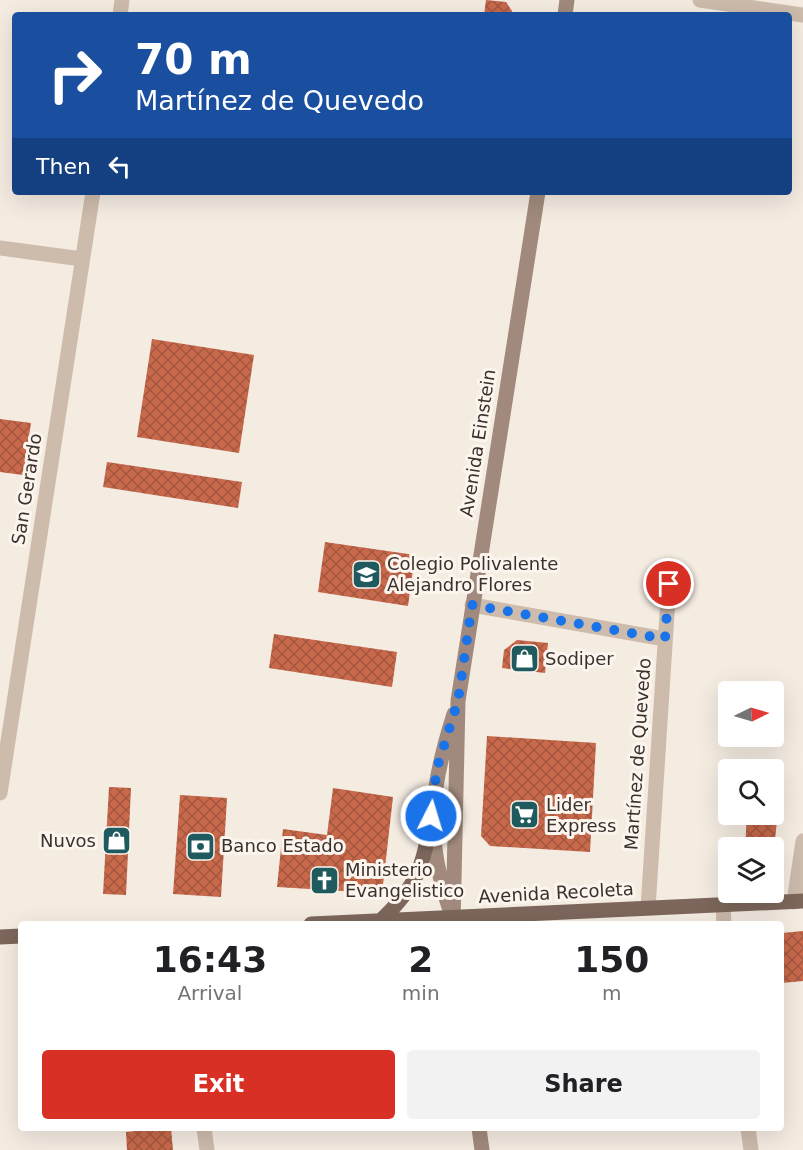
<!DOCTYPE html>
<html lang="en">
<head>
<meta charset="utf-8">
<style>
	body { margin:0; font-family:"DejaVu Sans",sans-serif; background:#f2f2f2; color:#202124; height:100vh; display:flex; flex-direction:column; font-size:22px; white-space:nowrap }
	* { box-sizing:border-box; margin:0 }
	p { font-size:20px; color:#757577 }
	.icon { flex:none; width:33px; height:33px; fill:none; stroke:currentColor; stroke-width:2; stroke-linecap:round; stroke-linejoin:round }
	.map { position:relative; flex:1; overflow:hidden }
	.sheet { position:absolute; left:18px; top:921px; width:766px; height:210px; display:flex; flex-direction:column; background:#fff; border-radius:6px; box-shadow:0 6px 24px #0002 }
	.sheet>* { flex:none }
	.top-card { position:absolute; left:12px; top:12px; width:780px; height:183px; border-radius:6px; box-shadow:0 6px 24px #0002; background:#1a4fa0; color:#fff; overflow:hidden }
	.needle { width:39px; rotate:85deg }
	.fabs { position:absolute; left:718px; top:681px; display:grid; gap:12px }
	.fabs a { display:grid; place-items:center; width:66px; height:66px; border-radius:6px; background:#fff; box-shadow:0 6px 24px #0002; font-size:30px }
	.pin { position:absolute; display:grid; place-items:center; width:51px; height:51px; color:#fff; margin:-26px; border:3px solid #fff; border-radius:50%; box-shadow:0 2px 6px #0007 }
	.me { position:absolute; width:66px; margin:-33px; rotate:5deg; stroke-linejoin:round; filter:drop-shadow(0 0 4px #0008) }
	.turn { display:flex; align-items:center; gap:21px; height:126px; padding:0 24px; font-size:27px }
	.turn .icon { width:78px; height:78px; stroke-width:2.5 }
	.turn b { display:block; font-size:42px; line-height:51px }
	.then { display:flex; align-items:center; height:57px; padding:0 24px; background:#0003; gap:12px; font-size:22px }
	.eta { display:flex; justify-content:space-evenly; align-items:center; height:102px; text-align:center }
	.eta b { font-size:36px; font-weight:700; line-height:42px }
	.primary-button { display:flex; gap:12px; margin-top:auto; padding:12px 24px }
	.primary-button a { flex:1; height:69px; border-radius:6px; background:#d93025; color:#fff; font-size:24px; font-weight:700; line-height:69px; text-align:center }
	.primary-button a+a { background:#f2f2f2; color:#202124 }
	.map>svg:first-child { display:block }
</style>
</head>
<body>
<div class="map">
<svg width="803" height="1150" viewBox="0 0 803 1150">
	<defs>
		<pattern id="building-cross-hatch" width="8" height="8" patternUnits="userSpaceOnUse" patternTransform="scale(1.5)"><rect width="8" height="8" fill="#c8694b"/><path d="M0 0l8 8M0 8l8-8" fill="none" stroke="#a4573f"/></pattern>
	</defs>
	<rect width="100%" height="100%" fill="#f4ebe1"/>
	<!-- building -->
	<path fill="url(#building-cross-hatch)" d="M486,0l20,2 6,9 -1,4h-27z
		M152,339l102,16 -15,98 -102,-16z
		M0,419l31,4 -8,52 -23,-3z
		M107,462l135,20 -4,26 -135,-21z
		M325,542l90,13 -7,51 -90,-14z
		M274,634l123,18 -5,35 -123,-19z
		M517,640l31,3 -3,30 -43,-5 2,-18z
		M487,736l109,7 -6,109 -100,-6 -9,-10z
		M109,787l22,1 -5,107 -23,-1z
		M333,788l60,9 -10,88 -9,8 -97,-6 6,-58 44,6z
		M180,795l47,3 -6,99 -48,-3z
		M774,812h4l-4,36h-29l2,-34h27z
		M803,931v50l-21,2v-50z
		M166,1128h5l2,22h-46l-1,-18z"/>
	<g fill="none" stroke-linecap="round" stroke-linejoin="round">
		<!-- minor -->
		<path stroke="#cdbbac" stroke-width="15" d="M700,0l103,15
			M120,15l2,-15
			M0,248l82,11
			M472,605l193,34
			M0,793l93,-601
			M794,902l9,-61
			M723,905l1,19
			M648,908l21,-325
			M748,1128l3,22"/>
		<!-- tertiary -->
		<path stroke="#cdbbac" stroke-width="15" d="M204,1128l3,22"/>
		<!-- secondary -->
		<path stroke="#a18a7d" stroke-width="15" d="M565,15l2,-15
			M449,907c-25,-72 -18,-121 5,-193
			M453,924l5,-223 80,-509
			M479,1128l3,22"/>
		<!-- primary -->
		<path stroke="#7d675c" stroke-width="15" d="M379,922c37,-34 46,-57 52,-106
			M311,924l492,-23
			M0,937l21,-1"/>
	</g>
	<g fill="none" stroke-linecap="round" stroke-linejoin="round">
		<!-- route -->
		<path stroke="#1a73e8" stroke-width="10" stroke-dasharray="0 18" d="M431,816l6,-48 21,-67 14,-96 193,34 4,-55"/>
	</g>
	<!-- icons -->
	<defs>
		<symbol id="school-square" viewBox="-11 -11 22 22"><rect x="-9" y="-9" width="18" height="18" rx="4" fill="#1f5a5e" stroke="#fbf5ee"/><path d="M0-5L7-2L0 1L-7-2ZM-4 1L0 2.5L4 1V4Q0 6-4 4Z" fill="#fff"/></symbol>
		<symbol id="shop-square" viewBox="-11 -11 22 22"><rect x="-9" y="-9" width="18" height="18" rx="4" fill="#1f5a5e" stroke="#fbf5ee"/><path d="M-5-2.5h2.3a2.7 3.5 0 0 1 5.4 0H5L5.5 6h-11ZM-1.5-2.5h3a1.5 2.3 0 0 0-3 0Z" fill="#fff"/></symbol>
		<symbol id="supermarket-square" viewBox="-11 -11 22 22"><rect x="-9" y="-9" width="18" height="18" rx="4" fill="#1f5a5e" stroke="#fbf5ee"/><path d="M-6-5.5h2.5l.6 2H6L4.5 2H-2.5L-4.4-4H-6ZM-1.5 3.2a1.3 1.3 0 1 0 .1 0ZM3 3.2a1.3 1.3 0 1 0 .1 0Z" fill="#fff"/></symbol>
		<symbol id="bank-square" viewBox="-11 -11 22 22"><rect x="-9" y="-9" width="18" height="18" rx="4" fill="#1f5a5e" stroke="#fbf5ee"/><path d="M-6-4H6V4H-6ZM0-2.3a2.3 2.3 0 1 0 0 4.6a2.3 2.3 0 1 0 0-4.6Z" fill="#fff"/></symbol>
		<symbol id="church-square" viewBox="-11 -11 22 22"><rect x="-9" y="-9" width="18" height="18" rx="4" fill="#1f5a5e" stroke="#fbf5ee"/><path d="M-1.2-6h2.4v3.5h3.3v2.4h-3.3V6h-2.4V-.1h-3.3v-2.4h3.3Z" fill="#fff"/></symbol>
	</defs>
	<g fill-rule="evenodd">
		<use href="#school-square" x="350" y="558" width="33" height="33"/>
		<use href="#shop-square" x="508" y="642" width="33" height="33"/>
		<use href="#supermarket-square" x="508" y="798" width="33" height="33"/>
		<use href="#shop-square" x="100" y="824" width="33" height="33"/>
		<use href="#bank-square" x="184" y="830" width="33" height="33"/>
		<use href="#church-square" x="308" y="864" width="33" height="33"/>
	</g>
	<g text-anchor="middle" stroke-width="6" stroke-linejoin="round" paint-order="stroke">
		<!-- street labels -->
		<g font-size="18" fill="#3b302b" stroke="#fbf5ee">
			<text transform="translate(478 443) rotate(-81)" y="6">Avenida Einstein</text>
			<text transform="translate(27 489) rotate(-81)" y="6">San Gerardo</text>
			<text transform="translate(638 754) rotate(-86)" y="6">Martínez de Quevedo</text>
			<text transform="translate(556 893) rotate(-3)" y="6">Avenida Recoleta</text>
		</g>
		<!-- poi labels -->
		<g font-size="18" fill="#3b302b" stroke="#fbf5ee" text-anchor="start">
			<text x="387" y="570">Colegio Polivalente<tspan x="387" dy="21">Alejandro Flores</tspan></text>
			<text x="545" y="665">Sodiper</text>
			<text x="546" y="811">Lider<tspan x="546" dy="21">Express</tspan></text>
			<text x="96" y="847" text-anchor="end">Nuvos</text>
			<text x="221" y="852">Banco Estado</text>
			<text x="345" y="876">Ministerio<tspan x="345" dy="21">Evangelistico</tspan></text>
		</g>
	</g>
</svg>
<div class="fabs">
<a><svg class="needle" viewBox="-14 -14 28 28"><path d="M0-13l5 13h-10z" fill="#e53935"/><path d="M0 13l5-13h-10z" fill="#757577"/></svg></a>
<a><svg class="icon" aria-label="search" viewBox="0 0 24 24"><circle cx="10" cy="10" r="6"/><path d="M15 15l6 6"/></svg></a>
<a><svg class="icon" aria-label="layers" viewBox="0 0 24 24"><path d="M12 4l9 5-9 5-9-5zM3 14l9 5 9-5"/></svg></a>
</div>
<div class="pin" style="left:669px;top:584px;background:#d93025"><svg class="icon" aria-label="arrive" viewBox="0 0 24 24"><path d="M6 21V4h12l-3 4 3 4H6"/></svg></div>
<svg class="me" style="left:431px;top:816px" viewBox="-20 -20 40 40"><circle r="17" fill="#1a73e8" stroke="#fff" stroke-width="3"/><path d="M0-11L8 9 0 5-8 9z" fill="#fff"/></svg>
<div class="top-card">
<div class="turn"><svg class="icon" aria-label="right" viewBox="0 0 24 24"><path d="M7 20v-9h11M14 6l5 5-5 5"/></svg><div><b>70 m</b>Martínez de Quevedo</div></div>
<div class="then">Then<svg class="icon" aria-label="left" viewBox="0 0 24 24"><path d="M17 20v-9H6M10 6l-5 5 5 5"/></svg></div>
</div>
<section class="sheet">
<div class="eta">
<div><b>16:43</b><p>Arrival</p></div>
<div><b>2</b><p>min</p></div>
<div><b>150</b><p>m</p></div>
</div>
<div class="primary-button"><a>Exit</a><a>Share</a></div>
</section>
</div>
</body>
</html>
